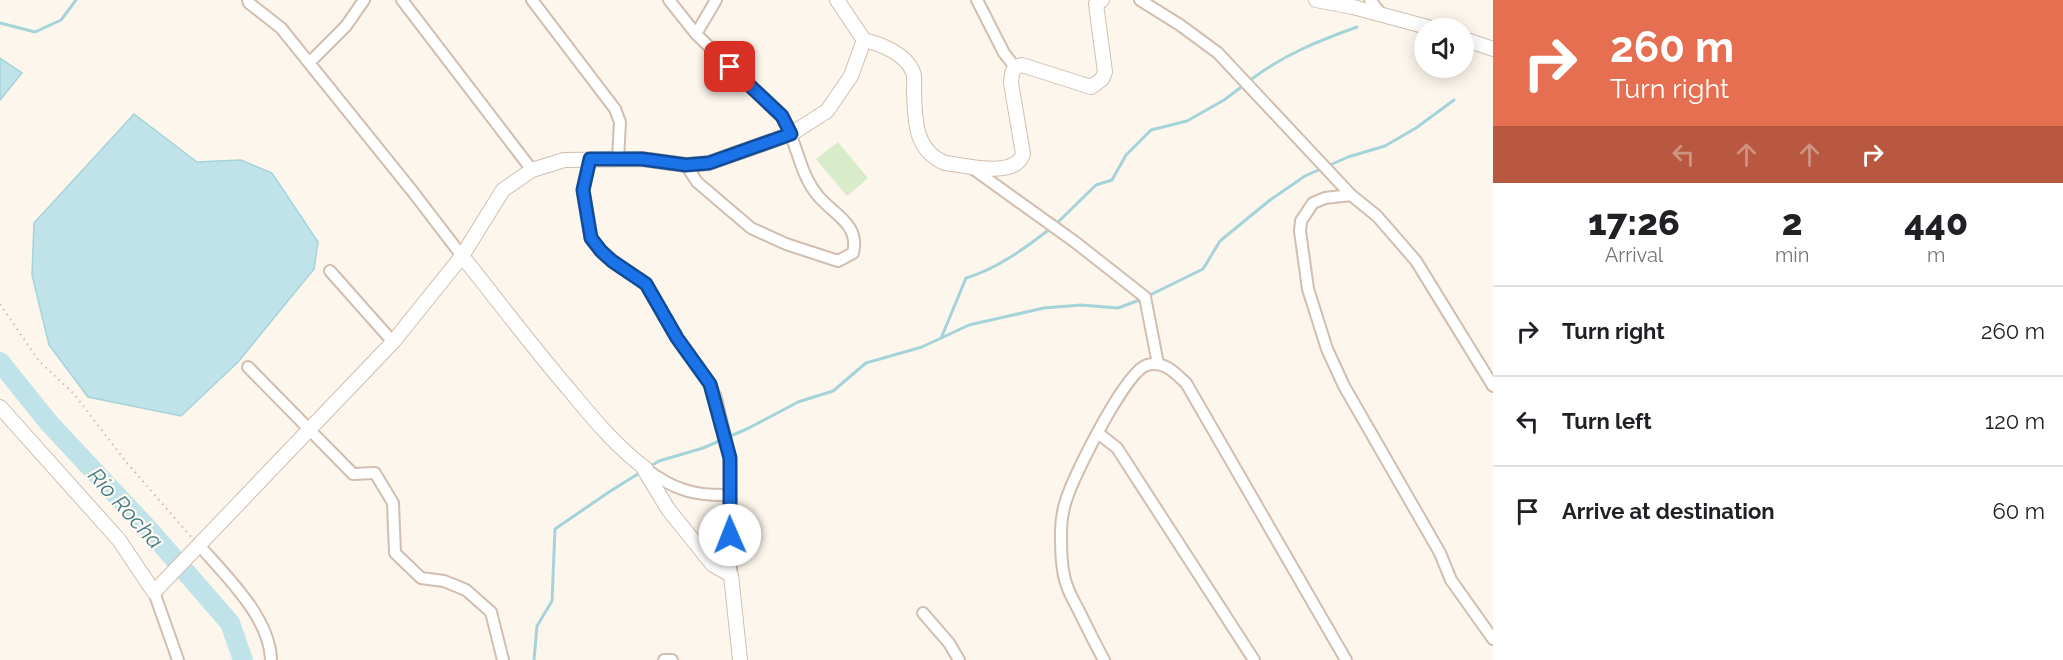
<!DOCTYPE html>
<html lang="en">
<head>
<meta charset="utf-8">
<style>
	body { margin:0; font-family:Raleway,sans-serif; background:#f6f6f6; color:#202124; height:100vh; display:flex; flex-direction:column; font-size:22px; white-space:nowrap }
	* { box-sizing:border-box; margin:0 }
	p { font-size:20px; color:#757577 }
	.icon { flex:none; width:33px; height:33px; fill:none; stroke:currentColor; stroke-width:2; stroke-linecap:round; stroke-linejoin:round }
	.map { position:relative; flex:1; overflow:hidden }
	.drawer { display:flex; flex-direction:column; background:#fff; width:570px }
	.drawer>* { flex:none }
	.hud { background:#e76f51; color:#fff; overflow:hidden }
	.buttons { position:absolute; left:1414px; top:18px; display:grid; gap:12px }
	.buttons a { display:grid; place-items:center; width:60px; height:60px; border-radius:50%; background:#fff; box-shadow:0 3px 15px #0003; font-size:30px }
	.pin { position:absolute; display:grid; place-items:center; width:51px; height:51px; color:#fff; margin:-26px; border-radius:12px; box-shadow:0 3px 9px #0006 }
	.me { position:absolute; width:66px; margin:-33px; rotate:359deg; stroke-linejoin:round; filter:drop-shadow(0 0 4px #0008) }
	.turn { display:flex; align-items:center; gap:21px; height:126px; padding:0 18px; font-size:27px }
	.turn .icon { width:78px; height:78px; stroke-width:2.5 }
	.turn b { display:block; font-size:42px; line-height:51px }
	.lanes { display:flex; align-items:center; height:57px; padding:0 18px; background:#0003; justify-content:center; gap:30px; direction:ltr }
	.lanes .off { opacity:.35 }
	.eta { display:flex; justify-content:space-evenly; align-items:center; height:102px; text-align:center }
	.eta b { font-size:36px; font-weight:800; line-height:42px }
	ul { padding:0; list-style:none }
	li { display:flex; align-items:center; gap:18px; height:90px; padding:0 18px; border-top:2px solid #e0e0e0 }
	li div { flex:1 }
	li b { display:block; font-size:22px }
	li em { font-style:normal }
	main { display:flex; flex:1; min-height:0 }
	.map>svg:first-child { display:block }
</style>
</head>
<body>
<main>
<div class="map">
<svg width="1493" height="660" viewBox="0 0 1493 660">
	<rect width="100%" height="100%" fill="#fdf6ec"/>
	<!-- green -->
	<path fill="#d8ecc9" d="M838,142l30,36 -21,18 -31,-37z"/>
	<!-- water -->
	<path fill="#bfe3e8" stroke="#a5d3da" stroke-width="1.5" d="M0,58l22,15 -22,27z
		M134,114l63,48 44,-2 31,13 46,69 -4,27 -76,93 -57,54 -93,-19 -39,-52 -17,-70 2,-52z"/>
	<g fill="none" stroke-linecap="round" stroke-linejoin="round">
		<!-- stream -->
		<path stroke="#a5d3da" stroke-width="3" d="M0,23l35,9 26,-12 15,-20
			M1249,81c34,-26 69,-40 108,-54
			M1055,225l41,-40 16,-5 14,-25 25,-25 36,-9 37,-21 20,-15
			M1148,296l55,-27 17,-28 50,-41 35,-24 43,-19 37,-11 31,-18 38,-28
			M942,336l24,-58c31,-9 59,-30 84,-49
			M649,467l10,-6 44,-13 46,-20 49,-26 35,-11 33,-28 56,-16 47,-22 75,-17 37,-3 37,3 24,-9
			M534,660l3,-34 15,-25 3,-72 54,-37 32,-20"/>
		<!-- river -->
		<path stroke="#bfe3e8" stroke-width="20" d="M0,362l49,61 102,109 79,91 13,37"/>
		<defs>
			<path id="minor" d="M248,0l1,3 32,25 132,164 49,64
				M402,0l130,170
				M532,0l83,109 5,13 -2,37
				M669,0l27,34 85,82c17,25 17,57 38,81 16,18 41,28 34,56l-15,8 -52,-17 -35,-16 -54,-46 -11,-17
				M977,0l27,53 11,14
				M1140,0l40,25 38,28 133,142 26,21 39,45 77,125
				M1370,0l12,15
				M696,34l20,-34
				M309,63l37,-37 18,-26
				M590,159l-7,31 8,49 10,12 11,10 34,23 31,54 33,46 6,14 14,60 1,117
				M972,168l103,74 70,55 13,67
				M1351,195l-26,3 -12,5 -12,18 -1,10 8,58 19,60 17,37 96,167 11,27 42,59
				M330,271l63,71
				M248,367l105,107 22,-1 18,30 2,50 26,25 23,3 22,9 25,22 12,48
				M1098,433l19,15 137,212
				M646,469c28,21 49,27 83,26
				M198,544c27,31 72,73 73,116
				M154,592l24,68
				M923,613l26,30 10,17
				M664,660h8
				M1104,660c-9,-16 -17,-33 -25,-49 -4,-8 -9,-16 -12,-25 -6,-16 -6,-37 -6,-54 0,-13 3,-28 8,-40 9,-24 57,-121 78,-127 17,-5 28,8 39,18l160,277"/>
			<path id="tertiary" d="M837,0l27,40c17,4 42,14 49,32 2,5 1,13 1,19 1,28 0,59 31,72 21,2 70,16 78,-9l-12,-71 1,-10 3,-6 7,-2 69,22 11,-8 3,-7 -9,-68 6,-4
				M1316,0l37,7 78,21
				M1464,39l29,10
				M462,256c37,46 72,93 110,137 23,28 45,54 74,76
				M0,407l119,133 35,52 239,-250 69,-86 41,-66 29,-20 32,-10 78,-1 44,6 23,-2 82,-29 36,-23 24,-35 13,-36
				M642,466l26,43 45,56 18,10 9,85"/>
		</defs>
		<!-- minor casing -->
		<use href="#minor" stroke="#d1beb0" stroke-width="14"/>
		<!-- tertiary casing -->
		<use href="#tertiary" stroke="#d1beb0" stroke-width="16"/>
		<!-- path -->
		<path stroke="#d9b8a5" stroke-width="2" stroke-dasharray="1.5 4.5" stroke-linecap="butt" d="M0,304l39,57 35,33 53,69 65,75"/>
		<!-- minor -->
		<use href="#minor" stroke="#fff" stroke-width="10"/>
		<!-- tertiary -->
		<use href="#tertiary" stroke="#fff" stroke-width="14"/>
	</g>
	<g fill="none" stroke-linecap="round" stroke-linejoin="round">
		<defs>
			<path id="route" d="M730,67l52,49 9,18 -82,29 -23,2 -44,-6h-52l-7,31 8,48 10,13 11,10 34,23 31,54 33,46 20,74v77"/>
		</defs>
		<!-- route casing -->
		<use href="#route" stroke="#114b97" stroke-width="15"/>
		<!-- route -->
		<use href="#route" stroke="#1a73e8" stroke-width="10"/>
	</g>
	<g text-anchor="middle" stroke-width="4.5" stroke-linejoin="round" paint-order="stroke">
		<!-- water labels -->
		<g font-size="22" font-style="italic" fill="#437c86" stroke="#fffaf3">
			<text transform="translate(126 508) rotate(48)" y="8">Río Rocha</text>
		</g>
	</g>
</svg>
<div class="buttons">
<a><svg class="icon" aria-label="sound" viewBox="0 0 24 24"><path d="M4 9h4l5-4v14l-5-4H4zM17 9q2 3 0 6"/></svg></a>
</div>
<div class="pin" style="left:730px;top:67px;background:#d93025"><svg class="icon" aria-label="arrive" viewBox="0 0 24 24"><path d="M6 21V4h12l-3 4 3 4H6"/></svg></div>
<svg class="me" style="left:730px;top:535px" viewBox="-20 -20 40 40"><circle r="19" fill="#fff"/><path d="M0-13L10 11 0 6-10 11z" fill="#1a73e8"/></svg>
</div>
<section class="drawer">
<div class="hud">
<div class="turn"><svg class="icon" aria-label="right" viewBox="0 0 24 24"><path d="M7 20v-9h11M14 6l5 5-5 5"/></svg><div><b>260 m</b>Turn right</div></div>
<div class="lanes"><svg class="icon off" aria-label="left" viewBox="0 0 24 24"><path d="M17 20v-9H6M10 6l-5 5 5 5"/></svg><svg class="icon off" aria-label="ahead" viewBox="0 0 24 24"><path d="M12 20V5M6 11l6-6 6 6"/></svg><svg class="icon off" aria-label="ahead" viewBox="0 0 24 24"><path d="M12 20V5M6 11l6-6 6 6"/></svg><svg class="icon" aria-label="right" viewBox="0 0 24 24"><path d="M7 20v-9h11M14 6l5 5-5 5"/></svg></div>
</div>
<div class="eta">
<div><b>17:26</b><p>Arrival</p></div>
<div><b>2</b><p>min</p></div>
<div><b>440</b><p>m</p></div>
</div>
<ul>
<li><svg class="icon" aria-label="right" viewBox="0 0 24 24"><path d="M7 20v-9h11M14 6l5 5-5 5"/></svg><div><b>Turn right</b></div><em>260 m</em></li>
<li><svg class="icon" aria-label="left" viewBox="0 0 24 24"><path d="M17 20v-9H6M10 6l-5 5 5 5"/></svg><div><b>Turn left</b></div><em>120 m</em></li>
<li><svg class="icon" aria-label="arrive" viewBox="0 0 24 24"><path d="M6 21V4h12l-3 4 3 4H6"/></svg><div><b>Arrive at destination</b></div><em>60 m</em></li>
</ul>
</section>
</main>
</body>
</html>
